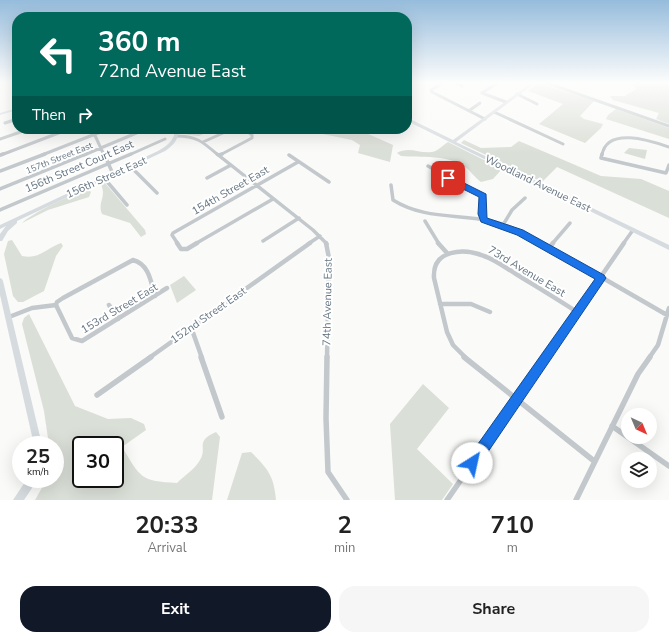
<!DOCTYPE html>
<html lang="en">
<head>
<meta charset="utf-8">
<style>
	body { margin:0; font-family:"Nunito Sans",sans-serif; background:#f6f6f6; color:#222; height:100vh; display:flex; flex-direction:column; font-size:15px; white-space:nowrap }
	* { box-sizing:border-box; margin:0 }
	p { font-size:13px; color:#767676 }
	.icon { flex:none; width:22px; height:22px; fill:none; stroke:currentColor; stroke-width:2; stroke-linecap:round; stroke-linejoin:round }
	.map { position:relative; height:500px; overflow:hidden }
	.drawer { display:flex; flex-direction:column; background:#fff; flex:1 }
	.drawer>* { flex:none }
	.guide { position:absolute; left:12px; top:12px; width:400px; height:122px; border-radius:16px; box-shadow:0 4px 16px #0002; background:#00695c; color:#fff; overflow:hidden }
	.needle { width:26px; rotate:136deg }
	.fabs { position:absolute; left:621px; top:408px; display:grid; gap:8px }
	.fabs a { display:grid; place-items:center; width:36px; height:36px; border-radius:50%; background:#fff; box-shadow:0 4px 16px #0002; font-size:20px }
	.speed { position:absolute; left:12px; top:436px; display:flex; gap:8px; font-size:20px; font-weight:700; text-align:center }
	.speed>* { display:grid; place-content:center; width:52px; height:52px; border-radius:50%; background:#fff; box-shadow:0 4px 16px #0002; line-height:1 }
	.speed small { font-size:10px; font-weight:400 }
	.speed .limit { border:2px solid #111; border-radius:6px; background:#fff; color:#111 }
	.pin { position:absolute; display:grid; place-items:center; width:34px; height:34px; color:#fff; margin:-17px; border-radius:8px; box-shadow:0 2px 6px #0006 }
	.me { position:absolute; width:44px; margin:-22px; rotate:35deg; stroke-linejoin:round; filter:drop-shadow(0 0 3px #0008) }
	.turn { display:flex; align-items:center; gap:14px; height:84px; padding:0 20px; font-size:18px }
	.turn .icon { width:52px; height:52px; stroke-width:2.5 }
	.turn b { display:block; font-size:28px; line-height:34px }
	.then { display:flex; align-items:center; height:38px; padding:0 20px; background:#0003; gap:8px; font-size:15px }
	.eta { display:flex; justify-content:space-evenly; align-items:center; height:68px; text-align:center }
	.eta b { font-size:24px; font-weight:700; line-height:28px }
	.primary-button { display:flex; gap:8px; margin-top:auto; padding:8px 20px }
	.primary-button a { flex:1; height:46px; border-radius:16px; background:#111827; color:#fff; font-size:16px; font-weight:700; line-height:46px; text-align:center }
	.primary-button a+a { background:#f6f6f6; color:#222 }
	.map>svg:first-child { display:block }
</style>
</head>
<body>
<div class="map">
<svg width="669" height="500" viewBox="0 0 669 500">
	<rect width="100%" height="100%" fill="#fafaf8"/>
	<!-- green -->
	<path fill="#dadfd7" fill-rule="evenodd" d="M538,83l56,18 -14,15 4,3 19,5 -2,4 -16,15 -46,-19 24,-20 -35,-13z
		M626,83h43v41l-13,-5 3,-6 -46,-13 -3,-4h15l11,-7 -2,-4z
		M616,109l53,19v11l-63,-20 2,-4z
		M181,129h33l-15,7 -17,-2z
		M298,129h59l36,16 -3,17 -32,-9 2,-8 -8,-5z
		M464,140l17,8 30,-1 8,-6 82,35 40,3 28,12v27l-112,-51 -15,15 -81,-39z
		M448,142l54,27 -9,10 -12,3c-7,-5 -10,-11 -16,-15 -19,-13 -43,-9 -64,-11l-4,-3c12,-7 23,1 35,-1 6,-1 11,-7 16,-10z
		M629,148l18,2 -2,9 -21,-6z
		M105,183l40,47 1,4 -5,3 -11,-14 -28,-9c-5,-13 5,-15 -1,-30z
		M89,190l2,2 -2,5 -41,13 -26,13c10,-10 53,-31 67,-33z
		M12,240l10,16c16,4 25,-8 39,-13l2,3 -7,10 -12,35 -21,11h-5l-5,-6 -9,-42 4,-13z
		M184,276l12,14 -19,13 -7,-18z
		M29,314l46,92 33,13 23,-1 13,6 2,6 -24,17c19,31 18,34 55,36 7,-7 18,-14 23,-23 8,-13 -6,-18 16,-28l4,5 -8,63h-177l12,-21h8v-34h-6l-5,-34 -22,-87 2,-6zM81,445h34v34h-34z
		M423,384l26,24 -32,41 36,35 -11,16h-47l-5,-76z
		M251,452c17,17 23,24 25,48h-49l15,-47z"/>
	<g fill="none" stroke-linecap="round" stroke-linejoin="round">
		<!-- street-far3 -->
		<path stroke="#c3c8cc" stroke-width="3" d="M443,83l-12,7 1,2 53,27
			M456,83l6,3
			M547,83l122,43
			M482,93l24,9
			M482,93l15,-10
			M517,94l20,10
			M470,110l10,-7
			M494,112l69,32
			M5,123l12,-4
			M92,129l12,26
			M176,136c21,0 27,6 42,19
			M0,139l29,-10
			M203,142l29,-13
			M1,155l68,-26
			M42,155l66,-26
			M84,155l62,-26
			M129,155l36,-16
			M220,155l32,-17v-3l-8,-6
			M602,155c5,-29 49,-14 67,-8"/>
		<!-- street-far2 -->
		<path stroke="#c3c8cc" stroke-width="3.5" d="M104,154l9,20
			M217,154l96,76 14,14
			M602,154l-1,4 65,15 3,-8
			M0,155l3,-1
			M219,155l3,-1
			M289,155l40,27
			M130,166l27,27
			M428,166l55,30 -1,18 2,6
			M0,171l45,-17
			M104,178l23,27
			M207,178l24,-13
			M391,185l2,15c30,19 64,14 98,21 19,4 36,14 53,23
			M0,189l86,-35
			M0,210l131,-56
			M425,221l14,23
			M503,225l9,-15 13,-12
			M263,241l36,-23
			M178,244l-6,-9 1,-2 125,-71
			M195,244l78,-45
			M308,244l12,-8
			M552,244l18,-21
			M623,244l10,-14"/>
		<!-- street-far1 -->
		<path stroke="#c3c8cc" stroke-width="4.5" d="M177,243l4,6h6l10,-6
			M326,243l3,15 -2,100
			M438,243l10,11
			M542,243l125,72
			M549,248l4,-5
			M440,304h31l19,8
			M56,305l16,33 10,3 85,-53
			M56,305l1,-3 6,-4 70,-38c16,4 18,22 22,36
			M109,305l9,14
			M9,317l23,-9 24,-3
			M191,327l11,31
			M149,358l161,-115
			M466,358l-13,-13 -6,-13 -13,-54c-2,-29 30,-30 50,-22 12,4 22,12 32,18 21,13 41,25 61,38
			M545,358l79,-115
			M649,358l9,-13 11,-37"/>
		<!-- street -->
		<path stroke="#c3c8cc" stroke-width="5.5" d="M201,357l21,60
			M327,357l-1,61 2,54 19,28
			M464,357l130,104
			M97,395l54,-38
			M612,426l57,40
			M447,500l99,-143
			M576,500l62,-126 12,-17"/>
		<!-- secondary -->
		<path fill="#d6dbdf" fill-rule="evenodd" d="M531,83h4l-79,59 213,103v5l-262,-129v-3h1l45,22z
			M17,108v2l-17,5v-2z
			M175,129h4c0,10 -6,17 -14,22l-148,70v2l-9,8 -6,10h-2v-7l6,-8 -6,3v-4l158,-74c9,-5 17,-11 17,-22z
			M0,278l2,1 1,2 39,164h-8l-34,-150z
			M27,479h11l-14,21h-11z"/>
	</g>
	<!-- sky -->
	<linearGradient id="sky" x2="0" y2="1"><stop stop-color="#96bcdc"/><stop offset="0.54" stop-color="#fdfdfc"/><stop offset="1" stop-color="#fdfdfc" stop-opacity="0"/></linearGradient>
	<rect width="669" height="153" fill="url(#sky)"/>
	<!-- route -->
	<path fill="#1a73e8" stroke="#114b97" d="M448,175l38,19 1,24 36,12 81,45 2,3 -129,190 -5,2 -4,-2 -2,-5 2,-5 127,-179 -78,-44 -36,-13 -3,-8 1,-17 -34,-17 -1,-2z"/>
	<g text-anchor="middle" stroke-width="4" stroke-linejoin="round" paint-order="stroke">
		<!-- far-street labels -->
		<g font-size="9" fill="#657683" stroke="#fff">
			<text transform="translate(59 158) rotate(-22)" y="3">157th Street East</text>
		</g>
		<!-- street labels -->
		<g font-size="11" fill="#657683" stroke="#fff">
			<text transform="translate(79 166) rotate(-23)" y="4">156th Street Court East</text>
			<text transform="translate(106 177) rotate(-24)" y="4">156th Street East</text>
			<text transform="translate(538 183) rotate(26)" y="4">Woodland Avenue East</text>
			<text transform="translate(230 190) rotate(-30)" y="4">154th Street East</text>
			<text transform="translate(527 271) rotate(31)" y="4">73rd Avenue East</text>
			<text transform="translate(327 302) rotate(-89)" y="4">74th Avenue East</text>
			<text transform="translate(119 308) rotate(-31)" y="4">153rd Street East</text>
			<text transform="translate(208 315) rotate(-35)" y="4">152nd Street East</text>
		</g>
	</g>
</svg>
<div class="fabs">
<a><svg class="needle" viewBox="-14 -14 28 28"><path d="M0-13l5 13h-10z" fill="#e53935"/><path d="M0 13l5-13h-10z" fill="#767676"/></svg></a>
<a><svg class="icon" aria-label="layers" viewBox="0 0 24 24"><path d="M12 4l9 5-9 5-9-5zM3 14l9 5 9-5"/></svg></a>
</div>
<div class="speed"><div>25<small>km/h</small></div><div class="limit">30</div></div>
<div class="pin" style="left:448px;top:178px;background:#d93025"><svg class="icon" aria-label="arrive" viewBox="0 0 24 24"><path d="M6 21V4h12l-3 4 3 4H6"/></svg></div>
<svg class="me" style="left:472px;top:463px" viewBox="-20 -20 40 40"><circle r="19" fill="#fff"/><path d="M0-13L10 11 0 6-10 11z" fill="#1a73e8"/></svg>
<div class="guide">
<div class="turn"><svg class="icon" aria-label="left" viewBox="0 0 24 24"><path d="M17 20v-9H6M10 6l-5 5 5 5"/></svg><div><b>360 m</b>72nd Avenue East</div></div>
<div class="then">Then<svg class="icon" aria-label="right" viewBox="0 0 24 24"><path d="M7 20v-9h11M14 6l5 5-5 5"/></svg></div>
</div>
</div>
<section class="drawer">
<div class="eta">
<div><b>20:33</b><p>Arrival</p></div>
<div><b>2</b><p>min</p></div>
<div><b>710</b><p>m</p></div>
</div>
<div class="primary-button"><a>Exit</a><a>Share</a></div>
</section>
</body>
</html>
